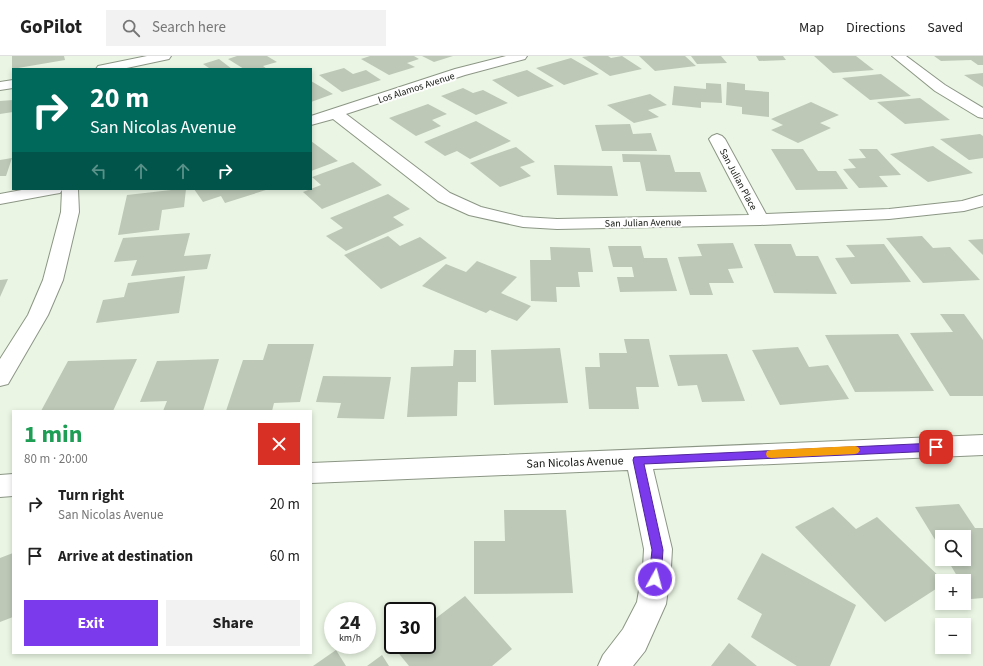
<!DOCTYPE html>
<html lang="en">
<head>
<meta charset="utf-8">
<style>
	body { margin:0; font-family:"Source Sans 3",sans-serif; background:#f2f2f2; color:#222; height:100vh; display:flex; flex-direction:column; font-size:15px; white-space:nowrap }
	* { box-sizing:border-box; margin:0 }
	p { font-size:13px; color:#767676 }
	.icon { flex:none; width:22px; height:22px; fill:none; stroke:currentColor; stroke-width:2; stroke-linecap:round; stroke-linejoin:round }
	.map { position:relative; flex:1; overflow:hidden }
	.panel { position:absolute; left:12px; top:354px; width:300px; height:244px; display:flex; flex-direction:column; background:#fff; border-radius:0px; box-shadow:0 2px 6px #0003 }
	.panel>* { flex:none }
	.hud { position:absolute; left:12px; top:12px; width:300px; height:122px; border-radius:0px; box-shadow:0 2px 6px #0003; background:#00695c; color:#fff; overflow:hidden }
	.tools { position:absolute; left:935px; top:474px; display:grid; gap:8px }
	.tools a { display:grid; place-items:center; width:36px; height:36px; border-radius:0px; background:#fff; box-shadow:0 2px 6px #0003; font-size:20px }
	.speed { position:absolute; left:324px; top:546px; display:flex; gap:8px; font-size:20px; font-weight:700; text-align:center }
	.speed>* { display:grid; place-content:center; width:52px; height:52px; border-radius:50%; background:#fff; box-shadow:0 2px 6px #0003; line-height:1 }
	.speed small { font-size:10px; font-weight:400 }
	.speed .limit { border:2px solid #111; border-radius:6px; background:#fff; color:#111 }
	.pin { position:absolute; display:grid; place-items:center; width:34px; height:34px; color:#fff; margin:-17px; border-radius:8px; box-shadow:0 2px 6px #0006 }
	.me { position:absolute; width:44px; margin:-22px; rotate:7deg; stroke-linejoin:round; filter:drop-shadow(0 0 3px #0008) }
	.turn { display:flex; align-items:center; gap:14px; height:84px; padding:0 12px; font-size:18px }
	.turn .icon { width:52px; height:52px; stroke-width:2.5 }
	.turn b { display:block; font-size:28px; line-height:34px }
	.lanes { display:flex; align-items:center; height:38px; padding:0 12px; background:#0003; justify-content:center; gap:20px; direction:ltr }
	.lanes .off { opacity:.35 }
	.round { display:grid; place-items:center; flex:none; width:42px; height:42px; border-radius:0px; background:#f2f2f2 }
	.headline { display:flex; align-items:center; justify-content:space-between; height:68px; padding:0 12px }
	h1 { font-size:24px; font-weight:700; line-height:30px; color:#1e9e55 }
	.button { display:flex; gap:8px; margin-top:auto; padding:8px 12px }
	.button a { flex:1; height:46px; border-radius:0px; background:#7c3aed; color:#fff; font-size:16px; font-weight:700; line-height:46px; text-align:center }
	.button a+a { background:#f2f2f2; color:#222 }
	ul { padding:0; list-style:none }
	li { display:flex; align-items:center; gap:12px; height:52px; padding:0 12px }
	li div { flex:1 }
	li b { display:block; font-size:15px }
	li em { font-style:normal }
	header { display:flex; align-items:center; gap:24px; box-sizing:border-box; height:56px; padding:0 20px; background:#fff; border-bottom:1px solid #e0e0e0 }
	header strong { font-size:19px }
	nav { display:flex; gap:22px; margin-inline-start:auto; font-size:14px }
	.search { width:280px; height:36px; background:#f2f2f2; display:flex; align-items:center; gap:10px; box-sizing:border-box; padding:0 14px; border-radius:0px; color:#767676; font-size:15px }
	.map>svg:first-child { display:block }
</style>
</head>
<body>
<header>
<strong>GoPilot</strong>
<div class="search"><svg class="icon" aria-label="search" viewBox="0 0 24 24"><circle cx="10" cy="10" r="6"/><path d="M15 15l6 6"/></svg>Search here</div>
<nav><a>Map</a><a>Directions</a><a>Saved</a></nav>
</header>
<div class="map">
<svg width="983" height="610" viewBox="0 0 983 610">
	<rect width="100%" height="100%" fill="#eaf5e3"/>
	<!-- building -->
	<path fill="#bdc8b7" d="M12,0h52l1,4 -53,9z
		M237,0h30l10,6 -14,4 4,3h-23l-16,-10z
		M370,0h44l5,3 -12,4 8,4 -26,8 -28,-16z
		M422,0h31l-19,6z
		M589,0h19l3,2 11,-2 20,13 -32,7 -28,-19z
		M639,0h46l11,10 -41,5z
		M691,0h30l6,7 -30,1z
		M756,0h27l3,4 -27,1z
		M814,0h42l18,14 -41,3z
		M934,0h49v9h-5l-7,-5 -30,1z
		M571,2l28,16 -35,11 -28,-17z
		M219,3l13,10h-25l2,-1 -6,-4z
		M344,12l9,6 13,-4 15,10 -39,12 -23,-17z
		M527,14l27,16 -36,11 -26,-17z
		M983,17v14l-19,-12z
		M881,18l30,22 -41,4 -28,-22z
		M311,25l22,13 -22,8z
		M727,26l18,2v6l24,2v25l-27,-3v-7l-16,-2z
		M706,27l15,1 1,19 -21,-1v6l-29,-3 2,-19 32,3z
		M463,32l10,5 10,-3 25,13 -32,12 -35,-19z
		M650,38l17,11 -19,5 11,7 -25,6 -27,-18z
		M920,42l30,22 -45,4 -28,-22z
		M13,44v12l-13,2v-13z
		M811,46l28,13 -19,8 11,5 -33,15 -27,-13 12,-5 -12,-6z
		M428,48l19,10 -15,6 9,6 -25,10 -27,-18z
		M476,65l35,20 -41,18 -13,-8 -12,5 -21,-14z
		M630,68l3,10 18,-1 6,18h-55l-7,-26z
		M980,78l3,2v22l-14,2 -29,-21z
		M311,85l27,20 -27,10z
		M933,90l40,27 -45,9 -38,-28z
		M516,91l19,15 -15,5 11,9 -31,11 -30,-24z
		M771,93h32l15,22h18l12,18 -52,1z
		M859,93h18l24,26 -22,1 9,11 -29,1 -16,-19 13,-1 -8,-9 18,-1z
		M622,98l48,1 5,17h25l7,20 -61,-1 -6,-29h-17z
		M12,102l-6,18h-6v-16z
		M353,106l29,23 -60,24 -19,-17 18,-7 -9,-8z
		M554,109l58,1 6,30 -61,-1z
		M180,133h6l-2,18 -22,3 -3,20 -41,5 9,-40z
		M194,133h75l-44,14 -4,-7 -18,6z
		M388,138l22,15 -17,8 11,8 -58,26 -20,-15 17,-8 -13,-10z
		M190,177l-6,23 27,-2 -4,15 -76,7 6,-16 -23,2 9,-24z
		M388,180l12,10 20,-9 27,21 -66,31 -37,-34z
		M922,180l11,12 17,-1 30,33 -57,3 -37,-45z
		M983,183v16l-15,-15z
		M733,187l10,25 -15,1 6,14h-25l4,12h-23l-12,-38 24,-1 -5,-12z
		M754,188h37l5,12h22l19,38 -63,-1z
		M884,188l27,38 -60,2 -16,-26 20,-1 -9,-12z
		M608,190h33l3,12h23l10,33 -57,1 -3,-15h17l-2,-10h-19z
		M550,191l40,1 3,24h-15l2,15h-24l1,15 -26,-1 -1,-41h21z
		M477,205l40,16 -16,16 30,13 -14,15 -27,-11 -4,3 -64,-27 24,-22 20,8z
		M185,220l-6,37 -83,10 7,-23 21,-3 4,-14z
		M8,223l-8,18v-17z
		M940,258h24l19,26v56h-33l-40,-63 43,-1z
		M898,278l36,57 -79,1 -30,-57z
		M624,283h25l10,48h-23l3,22h-50l-4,-42h15l-1,-14h28z
		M268,288h46l-14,58 -26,1 -2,8h-46l17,-51h20z
		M798,291l11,20 19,-2 21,34 -69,6 -28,-55z
		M560,292l8,55 -74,2 -3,-55z
		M454,294h22v32h-18l-1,34 -50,1 4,-50 42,-1z
		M727,298l18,47 -43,1 -5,-17 -19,1 -9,-31z
		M137,303l-24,52h-72l27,-50z
		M219,303l-16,52h-40l4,-10 -27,1 17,-41z
		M323,320l68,1 -7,42 -47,-1 4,-15 -25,-1z
		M959,448l16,24h8v70l-12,1 -7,-11v-7h-4l-13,-22h17v-22h-22v14l-27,-44z
		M833,451l23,22 21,-12 67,64h-2v4l-57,37 -90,-95z
		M504,454h62l7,83 -99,1v-53h31z
		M13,497v64l-13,5v-64z
		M762,497l94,52 -26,61h-33l-46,-29 11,-23 -25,-15z
		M465,540l47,53 -20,17h-83l-13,-16 6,-5h25v-20z
		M729,587l28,23h-46z
		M336,594l10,16h-33z
		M382,599l7,11h-22z"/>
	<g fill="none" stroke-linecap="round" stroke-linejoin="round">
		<defs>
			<path id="minor" d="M147,0h24l-2,3 -47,10h-26l2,-3z
				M506,0h21l-2,3 -60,16 -119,39 104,79 31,14 42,10 34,2 192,-4 -40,-76 3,-3 5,-2 5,2 3,3 41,75 123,-5 73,-8 21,-6v11l-19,5 -75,8 -129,6 -203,4 -34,-2 -54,-12 -31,-14 -105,-82 -22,6v-9l144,-47z
				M892,0h14l39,29 38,23v10l-5,-1 -43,-26z
				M13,24v8l-13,2v-8z
				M27,133h51l1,23 -16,68 -15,35 -40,69 -8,2v-27l28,-44 15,-35 18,-68 1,-22 -2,3 -6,1 -54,10v-10z
				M983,379v20l-330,14 19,80 -1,18 -5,37 -21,47 -12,15h-35l5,-11 20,-26 14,-27 6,-35 1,-18 -16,-79 -317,13v-20z
				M13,418v22l-13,1v-22z"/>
		</defs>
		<!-- minor casing -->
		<use href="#minor" stroke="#8c9685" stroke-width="2"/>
		<!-- minor -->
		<use href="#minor" fill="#fff" fill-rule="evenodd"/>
	</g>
	<!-- route -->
	<path fill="#7c3aed" stroke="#51269a" d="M936,387l3,1 2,3 -2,2 -3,2 -292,13 19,86 -2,29 -2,4 -4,2 -4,-2 -2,-4 3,-29 -19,-90 1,-3z"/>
	<!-- slow -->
	<path fill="#f59e0b" d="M855,390l3,1 2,3 -2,3 -3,1 -84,4 -4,-1 -1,-3 1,-3 4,-1z"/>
	<g text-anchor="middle" stroke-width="4" stroke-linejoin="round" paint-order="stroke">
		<!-- far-street labels -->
		<g font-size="10" fill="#11150f" stroke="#fefefe">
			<text transform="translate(416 31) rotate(-18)" y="4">Los Alamos Avenue</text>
			<text transform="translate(739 123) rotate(62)" y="4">San Julian Place</text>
			<text transform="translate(643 166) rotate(-1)" y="4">San Julian Avenue</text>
		</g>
		<!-- street labels -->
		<g font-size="12" fill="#11150f" stroke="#fefefe">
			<text transform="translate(575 406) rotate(-2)" y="4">San Nicolas Avenue</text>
		</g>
	</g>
</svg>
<div class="tools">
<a><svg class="icon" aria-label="search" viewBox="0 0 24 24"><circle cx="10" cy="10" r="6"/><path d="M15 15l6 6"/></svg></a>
<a>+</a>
<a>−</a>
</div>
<div class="speed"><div>24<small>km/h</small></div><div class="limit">30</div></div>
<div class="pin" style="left:936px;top:391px;background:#d93025"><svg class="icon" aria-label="arrive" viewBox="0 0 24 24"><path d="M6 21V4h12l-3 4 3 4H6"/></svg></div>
<svg class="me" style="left:655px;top:523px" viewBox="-20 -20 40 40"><circle r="17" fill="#7c3aed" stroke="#fff" stroke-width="3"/><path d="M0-11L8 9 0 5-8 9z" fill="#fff"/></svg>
<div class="hud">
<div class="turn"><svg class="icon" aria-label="right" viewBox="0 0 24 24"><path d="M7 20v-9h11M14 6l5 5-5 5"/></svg><div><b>20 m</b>San Nicolas Avenue</div></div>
<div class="lanes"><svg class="icon off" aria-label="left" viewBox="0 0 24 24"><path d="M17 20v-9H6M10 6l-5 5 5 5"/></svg><svg class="icon off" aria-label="ahead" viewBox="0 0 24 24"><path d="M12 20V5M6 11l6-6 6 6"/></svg><svg class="icon off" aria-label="ahead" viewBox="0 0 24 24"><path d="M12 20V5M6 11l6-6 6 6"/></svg><svg class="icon" aria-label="right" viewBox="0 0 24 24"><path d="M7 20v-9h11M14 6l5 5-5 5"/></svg></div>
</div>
<section class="panel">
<div class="headline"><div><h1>1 min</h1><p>80 m · 20:00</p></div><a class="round" style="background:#d93025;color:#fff"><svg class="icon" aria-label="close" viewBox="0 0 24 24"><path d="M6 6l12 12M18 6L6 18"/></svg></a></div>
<ul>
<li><svg class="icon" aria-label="right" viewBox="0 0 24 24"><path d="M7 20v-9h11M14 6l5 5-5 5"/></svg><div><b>Turn right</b><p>San Nicolas Avenue</p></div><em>20 m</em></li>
<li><svg class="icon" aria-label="arrive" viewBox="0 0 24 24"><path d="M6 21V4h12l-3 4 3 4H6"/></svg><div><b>Arrive at destination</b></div><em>60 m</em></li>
</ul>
<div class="button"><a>Exit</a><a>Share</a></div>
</section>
</div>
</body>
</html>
